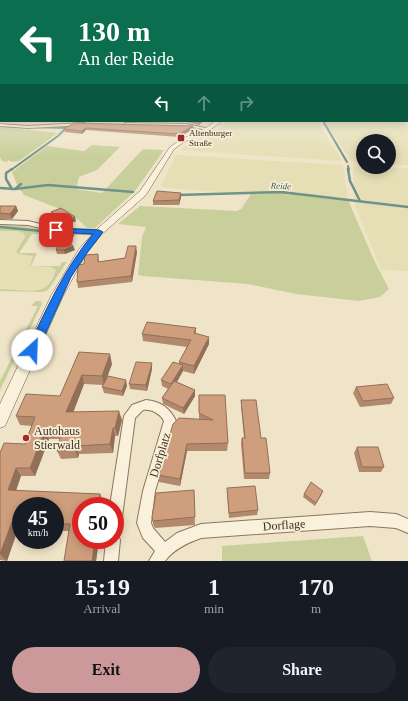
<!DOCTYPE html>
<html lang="en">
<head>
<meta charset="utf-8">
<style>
	body { margin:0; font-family:Georgia,serif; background:#20242c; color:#f1f3f6; height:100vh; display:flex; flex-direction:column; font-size:15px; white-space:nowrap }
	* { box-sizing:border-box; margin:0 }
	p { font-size:13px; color:#9ea1a6 }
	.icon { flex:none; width:22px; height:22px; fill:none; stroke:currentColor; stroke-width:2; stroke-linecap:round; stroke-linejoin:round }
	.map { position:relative; height:561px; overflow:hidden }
	.details { display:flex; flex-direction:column; background:#171b24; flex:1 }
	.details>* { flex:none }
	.hud { position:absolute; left:0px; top:0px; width:408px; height:122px; box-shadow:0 2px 10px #0003; background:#0b6e4f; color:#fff; overflow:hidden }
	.tools { position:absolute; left:356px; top:134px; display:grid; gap:8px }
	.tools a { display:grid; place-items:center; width:40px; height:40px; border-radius:50%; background:#171b24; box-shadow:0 2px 10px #0003; font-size:20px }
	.speed { position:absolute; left:12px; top:497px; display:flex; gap:8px; font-size:20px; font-weight:700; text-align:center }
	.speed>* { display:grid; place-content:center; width:52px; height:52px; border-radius:50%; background:#171b24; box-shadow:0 2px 10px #0003; line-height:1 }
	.speed small { font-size:10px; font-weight:400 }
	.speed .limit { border:6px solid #d22; background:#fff; color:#111 }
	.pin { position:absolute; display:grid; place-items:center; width:34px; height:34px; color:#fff; margin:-17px; border-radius:8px; box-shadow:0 2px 6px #0006 }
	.me { position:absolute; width:44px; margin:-22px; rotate:25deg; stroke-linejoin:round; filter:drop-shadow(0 0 3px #0008) }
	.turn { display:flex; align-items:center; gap:14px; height:84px; padding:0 12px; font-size:18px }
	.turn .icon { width:52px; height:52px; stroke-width:2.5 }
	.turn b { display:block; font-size:28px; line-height:34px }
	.lanes { display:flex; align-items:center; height:38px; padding:0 12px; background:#0003; justify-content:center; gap:20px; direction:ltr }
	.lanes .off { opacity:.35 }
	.eta { display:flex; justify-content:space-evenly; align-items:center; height:68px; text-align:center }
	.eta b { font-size:24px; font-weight:800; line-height:28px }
	.action { display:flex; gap:8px; margin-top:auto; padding:8px 12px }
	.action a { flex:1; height:46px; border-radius:24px; background:#cc999b; color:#111; font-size:16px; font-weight:800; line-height:46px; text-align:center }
	.action a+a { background:#20242c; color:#f1f3f6 }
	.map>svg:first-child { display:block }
</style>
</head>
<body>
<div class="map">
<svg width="408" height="561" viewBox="0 0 408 561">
	<rect width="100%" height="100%" fill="#f0e4c8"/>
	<!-- farmland -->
	<path fill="#e6deb5" d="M407,86l1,79 -19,-1v-23h-26v21l-12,-1 -27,-40h83z
		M228,121h89l25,40 -162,-11 11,-8 29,-14z
		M176,155l165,10 2,1 5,33 -67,-7 -30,2 -88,-6 -2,-3z
		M363,165v2l45,1v38l-54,-7 -1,-33z
		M354,202l54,6v63l-27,-1z
		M0,231h17l7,2 1,3 -9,16 2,2 15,2 -3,9 1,1 20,1 5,1v4l-10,15 -9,3 -37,-1z"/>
	<!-- green -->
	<path fill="#c9cf9b" d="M0,127l58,6 -39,28 -7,1 -4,-2 -1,2 -5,-1 -2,-4z
		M92,145l28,2 -23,23 -18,7 -3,12 26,4 41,-44 21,1 -29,41 -40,37h-8l-6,-6 -11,-9 -46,-18 -7,-10 -5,-13 35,-26 37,5z
		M281,192l67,8 26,60 15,29 -9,8 -21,4 -63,-7 -48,-10 -106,-8 -4,-1 4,-38 4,-10 -28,-3 22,-18 97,5 4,-2 10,-15z
		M0,225l25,1 28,6 -1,2h-20l-13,19h18l-6,13h29l2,-4h5l-19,28 -5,2 -43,-1v-2c10,0 36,4 44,-1 6,-3 10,-12 12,-18l-5,-3 -21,-1 3,-10 -15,-2 -2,-2 9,-15 -1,-4 -7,-2h-17z
		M36,301h5l1,3 -42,86v-9l38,-75h-7z
		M363,536l9,25h-150v-15z"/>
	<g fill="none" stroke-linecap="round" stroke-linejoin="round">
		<!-- stream-far1 -->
		<path stroke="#6f938a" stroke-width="2" d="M323,121l24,41
			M0,126l66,2 -8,8 -47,34
			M348,166l1,4"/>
		<!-- stream -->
		<path stroke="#6f938a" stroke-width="2.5" d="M12,169l-6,4v6l6,10
			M348,169l2,12 10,20
			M0,188l15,1 33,-4 85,7
			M15,189l6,-5
			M178,195l103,-3 127,15
			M0,227l41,4"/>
		<defs>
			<path id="street" d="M83,123h2v2l-57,3 -28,-2v-2l28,2z
				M127,123l59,1 24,5 -2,1 -22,-4 -61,-1v-2z
				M0,220l28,1 33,8 38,1 3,2 -3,2 -38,-1 -33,-8 -28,-1z
				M146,400c14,1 24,8 30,21l-21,70 -4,32 2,5 12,14 12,-9 24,-9 169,-12 26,2 12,5v14l-12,-5 -26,-2 -169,12c-14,5 -27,11 -36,23h-16l6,-10 -12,-13 -6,-15 6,-32 21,-70c-5,-8 -12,-12 -21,-11l-8,8 -13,99 -2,5 -5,2v-18h-5l14,-90 8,-11z
				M115,534l3,1 2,5 -2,21h-14l2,-21h9z"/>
			<path id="secondary" d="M215,121h7l-12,9 -26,12 -10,7 -28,46 -44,39 -15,18 -24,44 -58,130 -5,2v-24l51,-108 28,-47 17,-19 44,-39 30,-44 10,-7 26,-12z"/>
		</defs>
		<!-- street casing -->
		<use href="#street" stroke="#8d765c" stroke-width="2"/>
		<!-- secondary casing -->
		<use href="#secondary" stroke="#6f573f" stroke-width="1"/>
		<!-- street -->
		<use href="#street" fill="#faf1dc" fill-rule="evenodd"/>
		<!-- secondary -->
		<use href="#secondary" fill="#faf1dc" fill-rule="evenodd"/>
	</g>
	<!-- wall -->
	<path fill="#b2896c" d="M100,121h103l-4,4 -13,-3z
		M74,123l119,3v3l-14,8 -93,-7 -4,4 -17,-2 -1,-3z
		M181,197l-2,8h-26v-4z
		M0,206h16l2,5 -6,8h-12z
		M51,212l25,9 -13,6 -12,-8 -1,-4 2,-1z
		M46,230l27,1 1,4 -4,8 3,3 2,4 -10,4h-8l-1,-4 2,-4 -10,-12z
		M137,252l-5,30 -54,6 -1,-6 7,-18 14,-10 1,8 26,-4z
		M196,328v5l13,11 -15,30 -11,-3 -6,11 18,8v6l-11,18 -21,-10 -1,-6 6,-9 -6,-3 -1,-6 18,-16v-2l8,-15 -44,-6 -1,-7z
		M79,352l33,12 -5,14 20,8 -4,10 -19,-3 -2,-6 1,-2 -19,-1 -11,28 49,8 -4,16h-3l-2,17 -34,1 -1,4 -17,1 -4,-8 3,-12h-11l-14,37h-14l-5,15 84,3 3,8 -22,38h18l-3,21 -28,-30h-13v-25h-34v23h-3l-11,32 -7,-1v-107l25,-9 7,-18 -12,-1 -4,-9 44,-20z
		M152,369l-5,22 -17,-2 -1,-5z
		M356,387l38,11 -3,6 -31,3 -7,-14z
		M199,395l29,48 -1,8h-40l-7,35 -21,-4 -1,-7 41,-56z
		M241,400l20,38 9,35 -1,6h-25l-3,-36 1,-5h2l-3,-32z
		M357,447l27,20 -3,5h-22l-5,-19z
		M227,488l31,22 -1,5 -28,3 -2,-25z
		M194,490l1,35 -40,3 -2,-4 -1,-7z
		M304,494h18l-7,12 -12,-9z"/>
	<!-- shaded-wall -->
	<path fill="#916f58" d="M199,121h4l-4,4z
		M193,126v3l-14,8v-3z
		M86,128v2l-4,4 -1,-3z
		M181,193v4l-2,8v-5z
		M16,206l2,5 -6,8 -2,-5z
		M75,217l1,4 -13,6 -1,-4z
		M73,231l1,4 -4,10 -2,-4z
		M73,246l2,4 -10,4 -1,-4z
		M136,246l1,6 -5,30 -1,-6z
		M209,337v7l-15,30v-8z
		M110,354l2,10 -8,21 -2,-9z
		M152,363v6l-5,22 -1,-6z
		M183,365v6l-11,19 -1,-6z
		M82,375l2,9 -14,37 -4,-9z
		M126,380l1,6 -4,10 -1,-5z
		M195,390v6l-11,18 -1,-6z
		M119,411l3,9 -4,16 -3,-8z
		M113,428l2,8 -2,17 -3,-9z
		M45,430l4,9 -14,37 -5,-8z
		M187,444v7l-7,35v-7z
		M76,446l3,8 -1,4 -3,-8z
		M16,468l5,8 -8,22 -5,-8z
		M100,494l3,8v4h-4z
		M12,522l6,7 -11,32 -7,-7z
		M95,540h4l-3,21h-4z"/>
	<!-- building -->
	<path fill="#cf9f7d" stroke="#916f58" d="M74,123l119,3 -14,8 -93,-6 -5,3 -17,-2z
		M157,191l24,2 -2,7 -26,1z
		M0,206h16l-6,8 -10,-1z
		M61,208l14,9 -13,6 -12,-8 3,-2 -2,-1z
		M46,230l27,1 -5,10 5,5 -9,4h-8l3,-6z
		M128,246h8l-5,30 -54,6 1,-17 6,-1 1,-9 13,-1v8l27,-4z
		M147,322l49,6 -2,5 15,4 -15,29 -15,-4 12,-22 -49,-6z
		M79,352l31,2 -8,22 -20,-1 -16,37 53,-1 -4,17h-2l-3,16 -34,2 -1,4 -18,1 5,-21h-17l-15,38h-14l-8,22 92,4 -1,12h-18v34h14l-3,21h-28l6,-37h-15v-18h-34v16h-9l-12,32v-101l4,-10 21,1 10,-27 -19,-1 10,-22 34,2z
		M136,362l16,1 -6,22 -17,-1z
		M173,362l10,3 -12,19 -10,-4z
		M108,376l18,4 -4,11 -20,-4z
		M174,381l21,9 -12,18 -21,-10z
		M387,384l7,14 -31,3 -7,-14z
		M199,395h26l3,48 -41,1 -7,35 -22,-4 15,-51 6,-6 34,2 -14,-7z
		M241,400h15l5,38h5l4,35h-25l-3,-35h3z
		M357,447h21l6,20h-22z
		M311,482l12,9 -7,12 -12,-9z
		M255,486l3,24 -29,3 -2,-25z
		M194,490l1,27 -42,4 -1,-4 4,-24z"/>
	<!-- sky -->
	<linearGradient id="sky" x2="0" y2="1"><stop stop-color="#8fbad6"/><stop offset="0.5" stop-color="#f8f3e6"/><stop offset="1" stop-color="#f8f3e6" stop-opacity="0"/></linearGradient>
	<rect width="408" height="157" fill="url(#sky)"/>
	<!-- route -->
	<path fill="#1a73e8" stroke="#114b97" d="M54,228l45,2 4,2 -16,21 -16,24 -33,73 -2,3 -4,1 -4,-1 -1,-3c19,-40 37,-81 66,-116l-37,-2h-2z"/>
	<!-- markers -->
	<g fill="#9e2a2b" stroke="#f7eed8" stroke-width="1.5">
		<rect x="177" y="134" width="8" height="8" rx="2"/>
		<circle cx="26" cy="438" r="4"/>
	</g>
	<g text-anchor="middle" stroke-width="3.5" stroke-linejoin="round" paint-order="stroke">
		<!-- far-poi labels -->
		<g font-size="9" fill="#3d2e20" stroke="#f7eed8" text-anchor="start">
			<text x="189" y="136">Altenburger<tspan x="189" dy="10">Straße</tspan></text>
		</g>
		<!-- far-water labels -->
		<g font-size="9" font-style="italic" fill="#2f5d5a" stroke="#f7eed8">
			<text transform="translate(281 186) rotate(3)" y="3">Reide</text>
		</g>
		<!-- near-poi labels -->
		<g font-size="12" fill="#3d2e20" stroke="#f7eed8" text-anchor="start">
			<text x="34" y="435">Autohaus<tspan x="34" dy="14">Stierwald</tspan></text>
		</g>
		<!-- near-street labels -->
		<g font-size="12" fill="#3d2e20" stroke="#f7eed8">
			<text transform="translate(160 455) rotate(-73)" y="4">Dorfplatz</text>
			<text transform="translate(284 525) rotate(-4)" y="4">Dorflage</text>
		</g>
	</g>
</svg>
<div class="tools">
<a><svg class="icon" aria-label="search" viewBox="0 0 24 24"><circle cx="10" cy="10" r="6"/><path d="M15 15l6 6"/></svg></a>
</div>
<div class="speed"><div>45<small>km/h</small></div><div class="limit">50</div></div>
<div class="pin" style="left:56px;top:230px;background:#d93025"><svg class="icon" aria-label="arrive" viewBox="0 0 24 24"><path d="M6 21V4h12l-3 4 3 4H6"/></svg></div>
<svg class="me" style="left:32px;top:350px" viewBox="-20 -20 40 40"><circle r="19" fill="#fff"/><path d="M0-13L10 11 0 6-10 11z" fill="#1a73e8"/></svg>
<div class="hud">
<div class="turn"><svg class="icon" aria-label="left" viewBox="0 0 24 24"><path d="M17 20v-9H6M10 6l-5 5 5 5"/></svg><div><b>130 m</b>An der Reide</div></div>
<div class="lanes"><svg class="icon" aria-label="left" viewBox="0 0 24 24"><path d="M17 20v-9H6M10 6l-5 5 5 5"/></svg><svg class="icon off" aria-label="ahead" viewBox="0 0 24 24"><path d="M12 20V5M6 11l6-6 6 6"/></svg><svg class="icon off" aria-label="right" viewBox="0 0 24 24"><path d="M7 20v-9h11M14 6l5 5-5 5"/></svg></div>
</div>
</div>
<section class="details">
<div class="eta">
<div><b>15:19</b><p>Arrival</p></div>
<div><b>1</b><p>min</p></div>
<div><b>170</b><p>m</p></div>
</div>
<div class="action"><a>Exit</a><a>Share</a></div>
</section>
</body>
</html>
